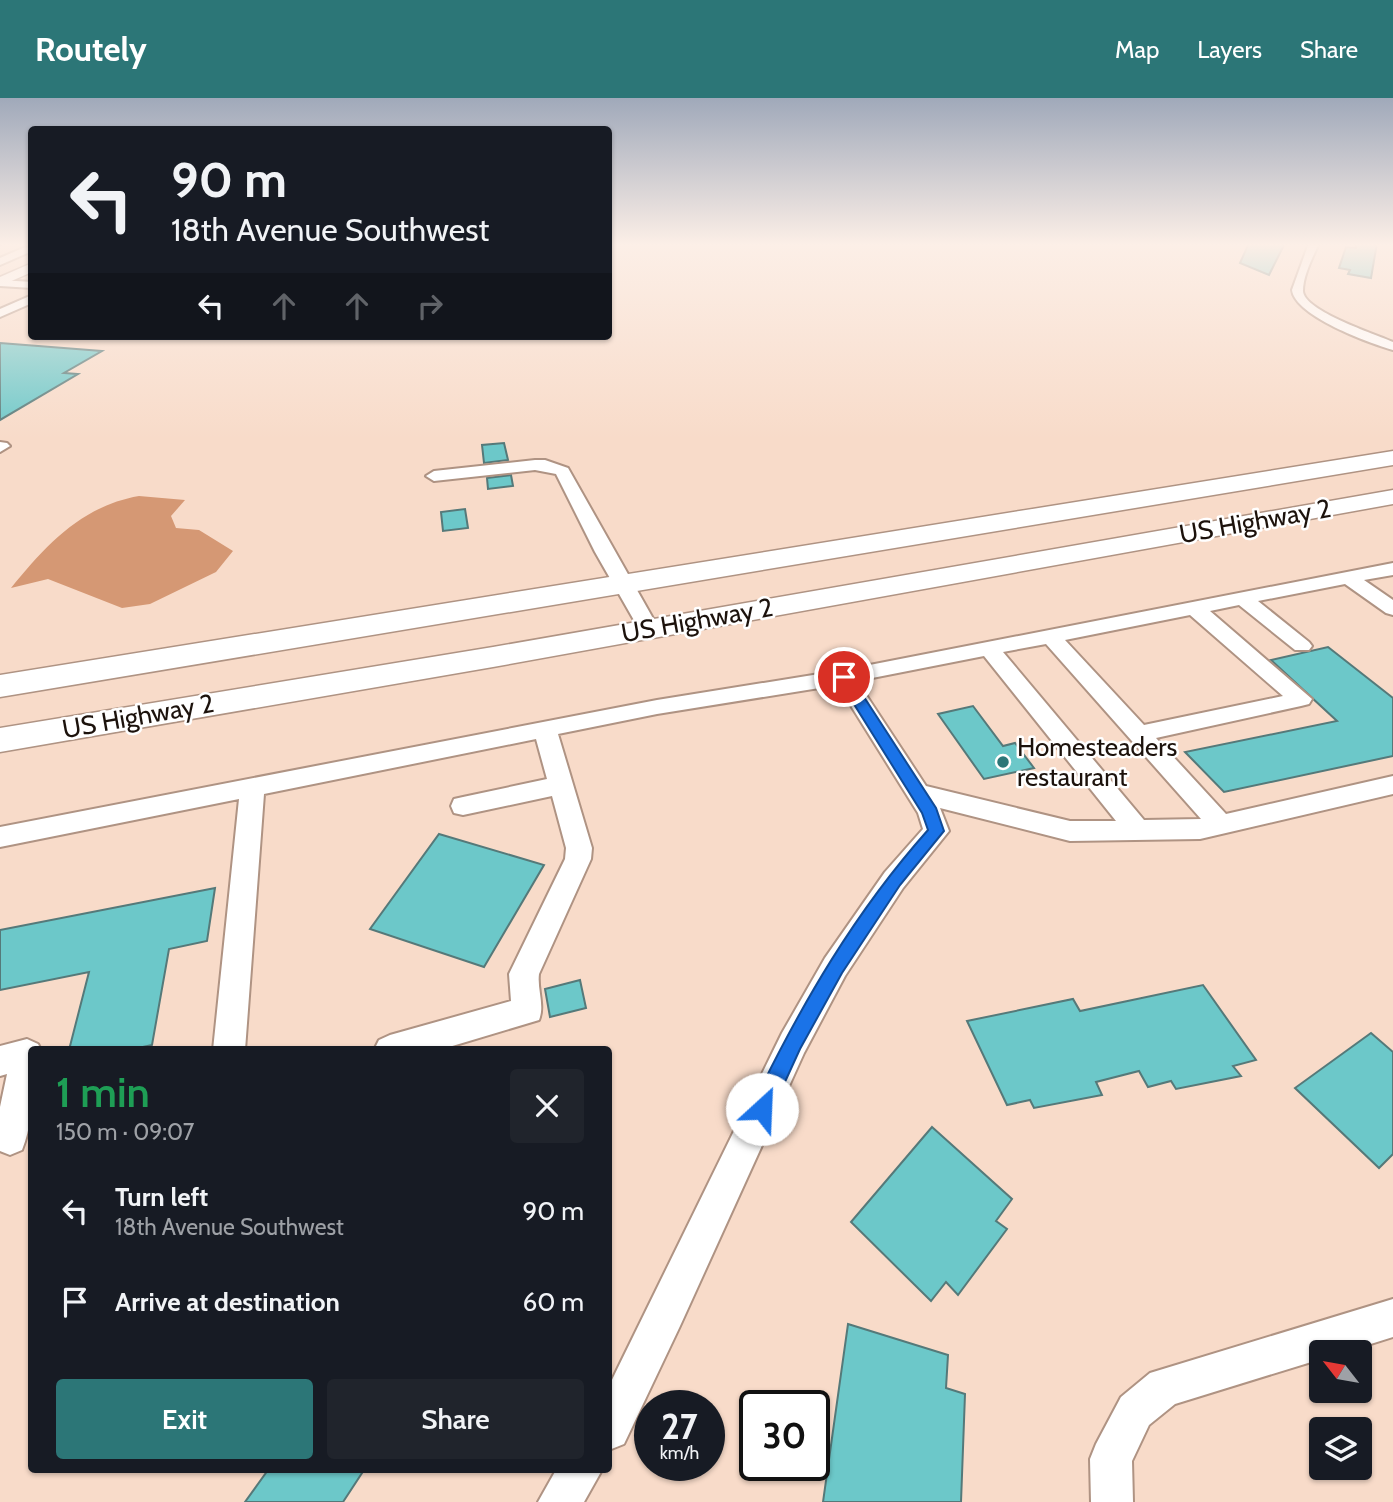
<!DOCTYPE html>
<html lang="en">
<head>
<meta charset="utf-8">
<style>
	body { margin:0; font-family:Cabin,sans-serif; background:#20242c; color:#f1f3f6; height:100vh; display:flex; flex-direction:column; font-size:26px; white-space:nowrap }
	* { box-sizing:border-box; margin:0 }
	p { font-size:23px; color:#9ea1a6 }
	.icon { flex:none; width:38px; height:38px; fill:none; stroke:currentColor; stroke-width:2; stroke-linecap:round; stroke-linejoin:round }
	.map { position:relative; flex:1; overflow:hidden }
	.side { position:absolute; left:28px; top:948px; width:584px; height:427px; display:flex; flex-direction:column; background:#171b24; border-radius:7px; box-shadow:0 2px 5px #0004 }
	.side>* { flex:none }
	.guide { position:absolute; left:28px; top:28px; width:584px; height:214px; border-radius:7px; box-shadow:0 2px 5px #0004; background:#171b24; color:#f1f3f6; overflow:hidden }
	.needle { width:46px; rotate:301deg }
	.tools { position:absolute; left:1309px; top:1242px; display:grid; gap:14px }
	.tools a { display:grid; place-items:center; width:63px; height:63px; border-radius:7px; background:#171b24; box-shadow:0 2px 5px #0004; font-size:35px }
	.speed { position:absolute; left:634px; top:1292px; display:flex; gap:14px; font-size:35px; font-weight:700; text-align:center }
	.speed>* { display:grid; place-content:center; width:91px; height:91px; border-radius:50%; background:#171b24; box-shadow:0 2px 5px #0004; line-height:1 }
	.speed small { font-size:18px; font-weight:400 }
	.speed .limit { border:4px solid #111; border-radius:10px; background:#fff; color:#111 }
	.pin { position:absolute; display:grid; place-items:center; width:60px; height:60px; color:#fff; margin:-30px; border:4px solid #fff; border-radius:50%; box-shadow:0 2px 7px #0007 }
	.me { position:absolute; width:77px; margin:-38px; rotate:25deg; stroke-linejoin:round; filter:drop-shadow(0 0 5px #0008) }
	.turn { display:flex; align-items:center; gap:24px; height:147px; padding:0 28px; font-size:32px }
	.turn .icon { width:91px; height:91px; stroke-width:2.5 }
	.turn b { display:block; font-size:49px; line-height:60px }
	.lanes { display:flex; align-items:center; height:66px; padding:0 28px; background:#0003; justify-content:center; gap:35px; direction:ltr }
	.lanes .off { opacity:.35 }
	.round { display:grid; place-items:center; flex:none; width:74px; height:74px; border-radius:7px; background:#20242c }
	.headline { display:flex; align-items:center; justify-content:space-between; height:119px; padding:0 28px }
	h1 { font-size:42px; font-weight:600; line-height:52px; color:#1e9e55 }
	.button { display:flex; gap:14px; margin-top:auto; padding:14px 28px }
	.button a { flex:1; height:80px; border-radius:7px; background:#2c7677; color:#fff; font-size:28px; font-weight:600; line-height:80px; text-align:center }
	.button a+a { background:#20242c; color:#f1f3f6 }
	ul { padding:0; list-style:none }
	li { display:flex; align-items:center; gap:21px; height:91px; padding:0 28px }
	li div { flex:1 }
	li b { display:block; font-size:26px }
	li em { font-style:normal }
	header { display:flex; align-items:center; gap:42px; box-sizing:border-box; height:98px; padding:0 35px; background:#2c7677; color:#fff }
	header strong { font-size:33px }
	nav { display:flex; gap:38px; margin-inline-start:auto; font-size:24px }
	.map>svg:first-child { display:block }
</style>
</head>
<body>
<header>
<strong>Routely</strong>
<nav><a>Map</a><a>Layers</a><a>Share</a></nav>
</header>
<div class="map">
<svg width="1393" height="1404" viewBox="0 0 1393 1404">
	<rect width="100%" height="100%" fill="#f8dbc9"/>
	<!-- water -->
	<path fill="#d59874" d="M139,398l46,4 -14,16 5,12 23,2 34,21 -17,21 -66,32 -28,4 -74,-29 -37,9c36,-44 71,-82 128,-92z"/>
	<!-- building -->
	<path fill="#6cc8c9" stroke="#557979" stroke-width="2" d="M1249,145h36l-16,32 -29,-12z
		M1357,145h20l-6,35 -23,-4 2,-4 -11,-2 7,-21 10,1z
		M0,245l102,8 -38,22 14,1 -78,46z
		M504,345l4,17 -24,3 -2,-18z
		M511,377l2,11 -25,3 -1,-11z
		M465,411l3,19 -25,3 -2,-19z
		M1328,549l65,51v58l-169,36 -39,-40 152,-31 -66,-61z
		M973,608l30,40 12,-3 19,25 -50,11 -46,-65z
		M439,736l105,31 -60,102 -114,-38z
		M215,790l-8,53 -38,8 -17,96 -23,5h-60l20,-78 -89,18v-60z
		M580,882l6,28 -36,9 -5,-28z
		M1203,887l53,75 -23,6 8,10 -65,13 -5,-8 -23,6 -9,-16 -43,11 6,13 -68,13 -4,-8 -23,5 -40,-84 106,-22 7,12z
		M1371,935l22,19v102l-14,14 -84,-80z
		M932,1029l80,72 -16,22 11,8 -49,66 -12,-13 -15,19 -80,-79z
		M848,1226l100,31 -2,33 19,6 -4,108h-138z
		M268,1372h96l-21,32h-98z"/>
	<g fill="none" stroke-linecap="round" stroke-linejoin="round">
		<defs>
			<path id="minor" d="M1309,145h10c-6,14 -16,32 -16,48 1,20 72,43 90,51v8c-24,-7 -98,-34 -101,-60z
				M32,146v7l-32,14v-7z
				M0,182l32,2v6l-32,-2z
				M32,197v8l-32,14v-8z
				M0,344l7,1 3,3 -10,6z
				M535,362h10l23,8 91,161 -3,4h-14l-3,-4 -44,-77 -39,-78 -21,-4 -101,11 -8,-5 8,-5z
				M1393,465v12l-29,5 29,20v15l-7,-2 -41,-29 -87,17 51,41 3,4 -3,4h-14l-56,-45 -29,6 102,88 -3,5 -8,2 -145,32 70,76 167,-38v18l-193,45 -130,2 -130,-33 9,23 -46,57 -58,88 -41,77 -124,273 -56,118 -15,6v-64l173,-353 43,-75 60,-86 38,-43 -5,-16 -80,-128 -181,29 -99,20 34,114 -1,11 -52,115c-2,16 6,31 0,46l-100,30h-65l5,-10 11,-5 121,-34 -2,-27 56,-115 1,-11 -14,-52 -89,19 -9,-2 -3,-7 3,-7 9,-2 84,-18 -11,-40 -272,55 -19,256h-32l26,-251 -239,48v-20l657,-127 187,-30zM1190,517l93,81 -139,29 -79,-85zM1046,546l155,175 -57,1 -141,-168zM984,558l132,165h-46l-144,-35 -69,-105z
				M27,941l11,5 3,6h-9c0,34 3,68 -10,100l-12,5 -10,-4v-44l7,-33 -7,2v-30z
				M1393,1201v38l-51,16h-21v6l-146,45 -26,21 -17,36 1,41h-42l-1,-43 6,-15 25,-47 29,-24z
				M556,1372h46l-18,32h-46z"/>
			<path id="major" d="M32,165v9l-32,14v-9z"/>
			<path id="highway" d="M1393,353v14l-1393,232v-22z
				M1393,392v14l-900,163 -493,85v-24l493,-81z"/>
		</defs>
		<!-- minor casing -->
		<use href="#minor" stroke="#af9383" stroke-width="4"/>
		<!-- major casing -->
		<use href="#major" stroke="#af9383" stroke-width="3"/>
		<!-- highway casing -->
		<use href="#highway" stroke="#af9383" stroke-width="3"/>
		<!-- minor -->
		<use href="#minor" fill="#fff" fill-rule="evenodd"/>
		<!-- major -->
		<use href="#major" fill="#fff" fill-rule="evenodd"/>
		<!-- highway -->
		<use href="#highway" fill="#fff" fill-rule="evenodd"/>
		<!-- rail -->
		<path stroke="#6d5c51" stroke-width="2.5" stroke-dasharray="5 5" stroke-linecap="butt" d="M0,147l7,-2"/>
	</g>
	<!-- sky -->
	<linearGradient id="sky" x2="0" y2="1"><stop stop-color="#a0a9ba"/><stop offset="0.43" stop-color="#fcefe7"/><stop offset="1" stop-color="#fcefe7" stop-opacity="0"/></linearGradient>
	<rect width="1393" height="341" fill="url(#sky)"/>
	<!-- route -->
	<path fill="#1a73e8" stroke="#114b97" stroke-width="2" d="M844,575l5,1 87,134 8,23 -44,54 -58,88 -42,76 -31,68 -7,3 -8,-3 -3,-8 3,-7c48,-99 101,-190 174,-272l-6,-17 -85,-136z"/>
	<!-- markers -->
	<circle fill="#2c7677" stroke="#fff" stroke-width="2.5" cx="1003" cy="664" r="7"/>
	<g text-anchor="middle" stroke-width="5" stroke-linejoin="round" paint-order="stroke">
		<!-- street labels -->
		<g font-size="26" fill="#1c120c" stroke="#fff">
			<text transform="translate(1255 423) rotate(-10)" y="9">US Highway 2</text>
			<text transform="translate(697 522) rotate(-10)" y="9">US Highway 2</text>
			<text transform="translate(138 618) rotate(-10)" y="9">US Highway 2</text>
		</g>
		<!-- poi labels -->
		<g font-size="26" fill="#1c120c" stroke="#fff" text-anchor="start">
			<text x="1017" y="658">Homesteaders<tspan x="1017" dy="30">restaurant</tspan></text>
		</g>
	</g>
</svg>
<div class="tools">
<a><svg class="needle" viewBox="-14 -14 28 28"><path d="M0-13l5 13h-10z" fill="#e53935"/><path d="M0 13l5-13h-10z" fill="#9ea1a6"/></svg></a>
<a><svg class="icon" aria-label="layers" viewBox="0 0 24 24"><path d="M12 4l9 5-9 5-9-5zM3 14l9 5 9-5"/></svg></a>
</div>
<div class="speed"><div>27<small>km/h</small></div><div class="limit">30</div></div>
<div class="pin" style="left:844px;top:579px;background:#d93025"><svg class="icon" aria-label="arrive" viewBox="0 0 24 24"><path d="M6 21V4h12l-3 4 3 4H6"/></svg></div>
<svg class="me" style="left:762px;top:1011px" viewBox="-20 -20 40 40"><circle r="19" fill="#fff"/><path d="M0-13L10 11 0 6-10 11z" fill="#1a73e8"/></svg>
<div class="guide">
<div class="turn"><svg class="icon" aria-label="left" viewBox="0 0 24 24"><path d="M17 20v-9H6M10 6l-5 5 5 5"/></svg><div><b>90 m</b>18th Avenue Southwest</div></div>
<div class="lanes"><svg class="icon" aria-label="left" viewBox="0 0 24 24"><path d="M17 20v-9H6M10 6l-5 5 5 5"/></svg><svg class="icon off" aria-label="ahead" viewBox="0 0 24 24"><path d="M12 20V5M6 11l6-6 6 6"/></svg><svg class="icon off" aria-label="ahead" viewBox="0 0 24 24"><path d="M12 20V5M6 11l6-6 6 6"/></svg><svg class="icon off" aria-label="right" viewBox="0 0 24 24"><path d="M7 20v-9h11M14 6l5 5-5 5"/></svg></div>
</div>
<section class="side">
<div class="headline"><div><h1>1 min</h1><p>150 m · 09:07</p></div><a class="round"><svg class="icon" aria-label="close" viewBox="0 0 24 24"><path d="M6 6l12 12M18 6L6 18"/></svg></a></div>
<ul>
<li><svg class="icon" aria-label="left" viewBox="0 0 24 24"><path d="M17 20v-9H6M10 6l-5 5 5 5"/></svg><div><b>Turn left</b><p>18th Avenue Southwest</p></div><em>90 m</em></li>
<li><svg class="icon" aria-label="arrive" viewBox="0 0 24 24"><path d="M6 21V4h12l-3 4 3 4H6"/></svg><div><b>Arrive at destination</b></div><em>60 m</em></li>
</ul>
<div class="button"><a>Exit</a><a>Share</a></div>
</section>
</div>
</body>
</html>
